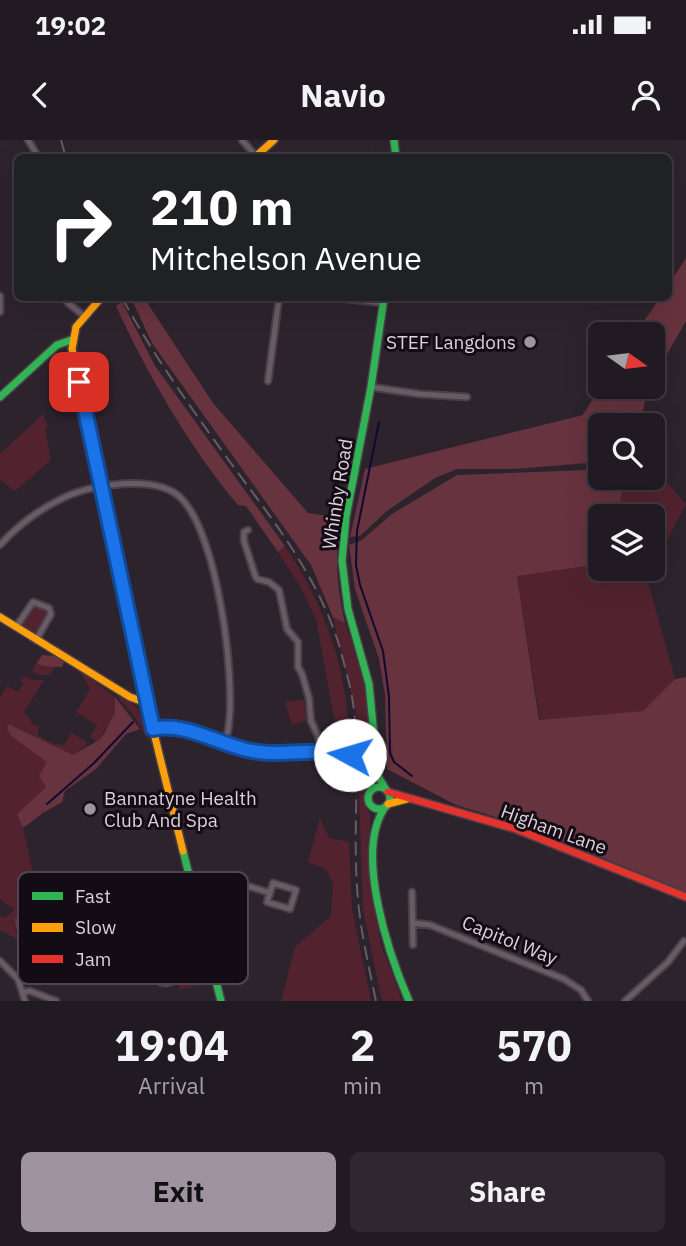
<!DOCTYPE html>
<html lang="en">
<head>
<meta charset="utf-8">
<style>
	body { margin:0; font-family:"IBM Plex Sans",sans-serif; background:#2e272f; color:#f1f3f6; height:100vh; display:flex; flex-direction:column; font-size:26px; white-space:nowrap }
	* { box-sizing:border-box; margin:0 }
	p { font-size:23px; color:#a2a1a5 }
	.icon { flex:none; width:38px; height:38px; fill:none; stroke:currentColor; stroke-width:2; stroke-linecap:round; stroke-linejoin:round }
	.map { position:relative; height:861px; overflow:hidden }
	.details { display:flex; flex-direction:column; background:#221a22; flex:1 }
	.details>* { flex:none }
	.guide { position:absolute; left:14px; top:14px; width:658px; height:147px; border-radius:10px; box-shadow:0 7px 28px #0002,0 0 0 2px #3f3840; background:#202124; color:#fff; overflow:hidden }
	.needle { width:46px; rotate:104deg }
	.controls { position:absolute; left:588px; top:182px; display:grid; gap:14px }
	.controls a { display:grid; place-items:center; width:77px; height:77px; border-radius:10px; background:#221a22; box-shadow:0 7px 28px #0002,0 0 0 2px #3f3840; font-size:35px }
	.pin { position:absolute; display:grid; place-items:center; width:60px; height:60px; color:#fff; margin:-30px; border-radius:14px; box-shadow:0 4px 10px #0006 }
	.me { position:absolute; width:77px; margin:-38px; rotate:276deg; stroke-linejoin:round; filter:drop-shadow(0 0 5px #0008) }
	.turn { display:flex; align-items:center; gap:24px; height:147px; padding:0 21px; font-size:32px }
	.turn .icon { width:91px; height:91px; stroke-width:2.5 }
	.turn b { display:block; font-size:49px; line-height:60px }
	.eta { display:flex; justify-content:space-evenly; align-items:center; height:119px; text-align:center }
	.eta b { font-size:42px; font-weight:700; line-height:49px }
	.button { display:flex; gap:14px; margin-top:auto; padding:14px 21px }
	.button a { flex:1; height:80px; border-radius:10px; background:#9e939f; color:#111; font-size:28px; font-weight:700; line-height:80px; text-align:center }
	.button a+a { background:#2e272f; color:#f1f3f6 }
	.status { display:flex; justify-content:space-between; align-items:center; height:49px; padding:0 35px; background:#221a22; direction:ltr }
	.status svg { height:19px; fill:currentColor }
	header { display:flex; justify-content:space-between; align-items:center; height:91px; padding:0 21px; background:#221a22; font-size:32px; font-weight:700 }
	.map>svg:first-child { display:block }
</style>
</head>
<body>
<div class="status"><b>19:02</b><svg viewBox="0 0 49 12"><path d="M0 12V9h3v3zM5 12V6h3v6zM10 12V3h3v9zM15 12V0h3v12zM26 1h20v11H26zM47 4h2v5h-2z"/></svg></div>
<header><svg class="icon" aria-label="back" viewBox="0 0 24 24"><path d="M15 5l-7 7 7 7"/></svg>Navio<svg class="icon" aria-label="person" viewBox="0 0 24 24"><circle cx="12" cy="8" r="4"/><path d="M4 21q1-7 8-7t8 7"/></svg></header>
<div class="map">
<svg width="686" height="861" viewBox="0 0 686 861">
	<rect width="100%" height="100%" fill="#2d232d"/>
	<!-- green -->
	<path fill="#52232e" d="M43,274l5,13 -3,1 6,32 -36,31 -15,-11v-26z
		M653,326l33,38 -33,63v-51h-34l4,-38h30z
		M285,406c44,65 63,130 66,208l-11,-3 -24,-132 -16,-33 -22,-34z
		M600,424v5h52l-5,10 28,100 -31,32 -104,9 -23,-145z
		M35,466l11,4 1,5 -10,19 -16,-10z
		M333,477l12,6c5,15 12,31 16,47 9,33 8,70 10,104 1,18 -12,22 -1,41v67l11,63 21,56h-20l-19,-92 -7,-197z
		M38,518l-1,5 18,3 -5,9h-11l-7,-4z
		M80,531l35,26v17c-8,9 -10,19 -19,27l-6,-4 7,-12 -21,-13 14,-23z
		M24,536l8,4h12l-20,32 7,8v4l7,2v9l15,9 11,1 7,-12 15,8v4l-13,10 -63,-31 1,12 36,25 -1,26 -29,27 6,14 16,73 -4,17 -12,-2 -8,13 6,10 -2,1 -19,-10v-14l4,2 11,-8 -15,-11v-202l7,-11 11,6 6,-8 -3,-2z
		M115,554l22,13 13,37 -16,-29z
		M304,560l2,21 -14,4 -7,-23z
		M320,678l9,20 20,4 3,67 19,92h-90l14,-54 36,-31 2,-33 -7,-14 -18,-7z
		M203,836l2,8 -27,6c6,-10 14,-12 25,-14z"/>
	<!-- forest -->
	<path fill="#67333e" d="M686,118v63l-33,58v-45h-18l25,-36h8l1,-14z
		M131,158h13l69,105 95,110 32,5c-5,41 -4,64 5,105l-12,-6 -22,-52 -159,-222z
		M122,162l33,64 130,180 -7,6 -32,-46 -8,-1c-47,-55 -92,-133 -122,-199z
		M600,247h48l-8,38h-40v34l-13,4 -72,6h-58l-22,9 -48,33 -27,25 -10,1 15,-68 218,-54z
		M600,325v13h23l-4,38h-19v48l-83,12 22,144 104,-9 32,-32 11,-2v215l-158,-65 -72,-22 -69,-36 -2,-74 -6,-36 -24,-70 -6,-44 13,-5 30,-26 65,-39 130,-5z
		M42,515l13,1 9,6 -2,5 -19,-1 -6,-3z
		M115,557l25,32 -14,5 -30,35 -31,22 -3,11 -19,11 -20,15 -6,-14 29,-27 -7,-11 8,-14 -36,-26 -4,-8 2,-4 64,31c10,-7 23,-11 30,-20 5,-7 6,-15 12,-21z
		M39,761l12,9 5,29 10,16 -11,12c-19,-11 -40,-25 -40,-48l8,-3 12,2z"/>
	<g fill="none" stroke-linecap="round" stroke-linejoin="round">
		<!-- stream -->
		<path stroke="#100932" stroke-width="2" d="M15,99l3,1
			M379,282l-22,109 -1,34 4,20 23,66 6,46 1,56 4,9 18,14
			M47,664l47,-41 39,-41"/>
		<defs>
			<path id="street" d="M28,0l11,18
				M242,0l14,16
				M371,18l2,-2
				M0,156v16
				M64,158l4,5 16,13
				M340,158l43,5
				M268,241l11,-83
				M371,247l48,7 48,3
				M248,390l-4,2v9l11,34 2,4 12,3 10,8 8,39 11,13v25l4,7 7,24 2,23 7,15 3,16
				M0,405c17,-19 40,-36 63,-47 28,-14 94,-24 118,0 36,36 54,174 48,225 0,7 -3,14 -5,21
				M16,487l17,-25 16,6 2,6 -15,26
				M153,589c32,-8 63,14 94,21 34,8 70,-4 103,5
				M192,742c28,-6 50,2 78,11l-3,9 23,7 6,-19 -23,-7 -3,10
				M412,752l1,53
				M147,768l14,-3 1,5 6,4 30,-6
				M413,783l17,2 134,54 17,11 7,11
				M0,821l18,18 7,22
				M116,826h23l21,16 7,1 46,-16
				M24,852l6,-1 26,10
				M625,861l43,-39 16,-21"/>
			<path id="fast" d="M394,0l2,18
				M384,158l-13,89 -25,130 -4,44 6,48 21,75 9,92 8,14
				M0,257l57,-52 14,-5
				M368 658a11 11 0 1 1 22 0a11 11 0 1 1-22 0Z
				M386,666c-33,44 3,149 23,195
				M183,711l38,150"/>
			<path id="slow" d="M254,18l20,-18
				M101,158l-25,29 -4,22 81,380 30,122
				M0,477l130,80 11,4 5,-2
				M388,664l19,-5"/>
			<path id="jam" d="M388,652l128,37 170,68"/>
		</defs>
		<!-- street casing -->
		<use href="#street" stroke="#483f48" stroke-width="9"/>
		<!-- fast casing -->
		<use href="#fast" stroke="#483f48" stroke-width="10"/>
		<!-- slow casing -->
		<use href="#slow" stroke="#483f48" stroke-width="10"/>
		<!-- jam casing -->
		<use href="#jam" stroke="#483f48" stroke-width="10"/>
		<!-- street -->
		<use href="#street" stroke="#695b64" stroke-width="5"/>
		<!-- fast -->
		<use href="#fast" stroke="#30b455" stroke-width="7"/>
		<!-- slow -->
		<use href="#slow" stroke="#ff9f0a" stroke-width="7"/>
		<!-- jam -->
		<use href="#jam" stroke="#e5322d" stroke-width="7"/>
		<!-- rail -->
		<path stroke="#665c64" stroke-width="2" stroke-dasharray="14 7" stroke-linecap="butt" d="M61,0l5,18
			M122,158c32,58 69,110 108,164 43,58 89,116 110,186 5,20 12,42 14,63 6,58 -1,117 3,175 2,39 11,77 19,115"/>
	</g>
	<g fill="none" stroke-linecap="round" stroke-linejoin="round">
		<defs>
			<path id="route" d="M79,242l74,347c32,-7 63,14 94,21 34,8 70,-4 103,5"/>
		</defs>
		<!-- route casing -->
		<use href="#route" stroke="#114b97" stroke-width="18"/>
		<!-- route -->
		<use href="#route" stroke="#1a73e8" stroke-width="12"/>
	</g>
	<!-- markers -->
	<g fill="#9e939f" stroke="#140c14" stroke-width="2.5">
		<circle cx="530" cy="202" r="7"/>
		<circle cx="90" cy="669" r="7"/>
	</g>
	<g text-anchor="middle" stroke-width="6" stroke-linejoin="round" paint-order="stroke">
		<!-- poi labels -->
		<g font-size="19" fill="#dbcfdc" stroke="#140c14" text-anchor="end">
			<text x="516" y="209">STEF Langdons</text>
			<text x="104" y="665" text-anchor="start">Bannatyne Health<tspan x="104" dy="22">Club And Spa</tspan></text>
		</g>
		<!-- street labels -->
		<g font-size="19" fill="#dbcfdc" stroke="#140c14">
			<text transform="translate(337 354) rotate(-81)" y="7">Whinby Road</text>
			<text transform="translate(554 689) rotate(20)" y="7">Higham Lane</text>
			<text transform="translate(510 800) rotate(22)" y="7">Capitol Way</text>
		</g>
	</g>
	<!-- legend -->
	<rect x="18" y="732" width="230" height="112" rx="10" fill="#140c14" stroke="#504650" stroke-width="2"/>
	<rect x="32" y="752" width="31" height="8" fill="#30b455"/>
	<rect x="32" y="783" width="31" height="9" fill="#ff9f0a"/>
	<rect x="32" y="815" width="31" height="8" fill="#e5322d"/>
	<g font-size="19" fill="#dbcfdc">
		<text x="75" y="763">Fast</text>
		<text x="75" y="794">Slow</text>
		<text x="75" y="826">Jam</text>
	</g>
</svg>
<div class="controls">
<a><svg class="needle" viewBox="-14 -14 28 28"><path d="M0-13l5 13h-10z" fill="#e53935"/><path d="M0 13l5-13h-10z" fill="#a2a1a5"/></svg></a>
<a><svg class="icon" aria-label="search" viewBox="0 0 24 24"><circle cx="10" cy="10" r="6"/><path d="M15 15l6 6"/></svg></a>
<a><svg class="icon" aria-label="layers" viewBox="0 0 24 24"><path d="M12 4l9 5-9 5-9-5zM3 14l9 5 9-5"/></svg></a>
</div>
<div class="pin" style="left:79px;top:242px;background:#d93025"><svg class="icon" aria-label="arrive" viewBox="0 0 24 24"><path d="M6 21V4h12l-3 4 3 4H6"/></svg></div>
<svg class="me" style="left:350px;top:615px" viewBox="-20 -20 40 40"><circle r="19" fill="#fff"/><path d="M0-13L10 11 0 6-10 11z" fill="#1a73e8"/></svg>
<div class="guide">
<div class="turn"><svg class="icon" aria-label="right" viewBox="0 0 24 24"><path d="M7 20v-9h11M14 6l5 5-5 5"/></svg><div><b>210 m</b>Mitchelson Avenue</div></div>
</div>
</div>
<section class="details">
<div class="eta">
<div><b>19:04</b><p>Arrival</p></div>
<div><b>2</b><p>min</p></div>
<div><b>570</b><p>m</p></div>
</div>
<div class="button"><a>Exit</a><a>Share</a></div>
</section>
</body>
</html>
